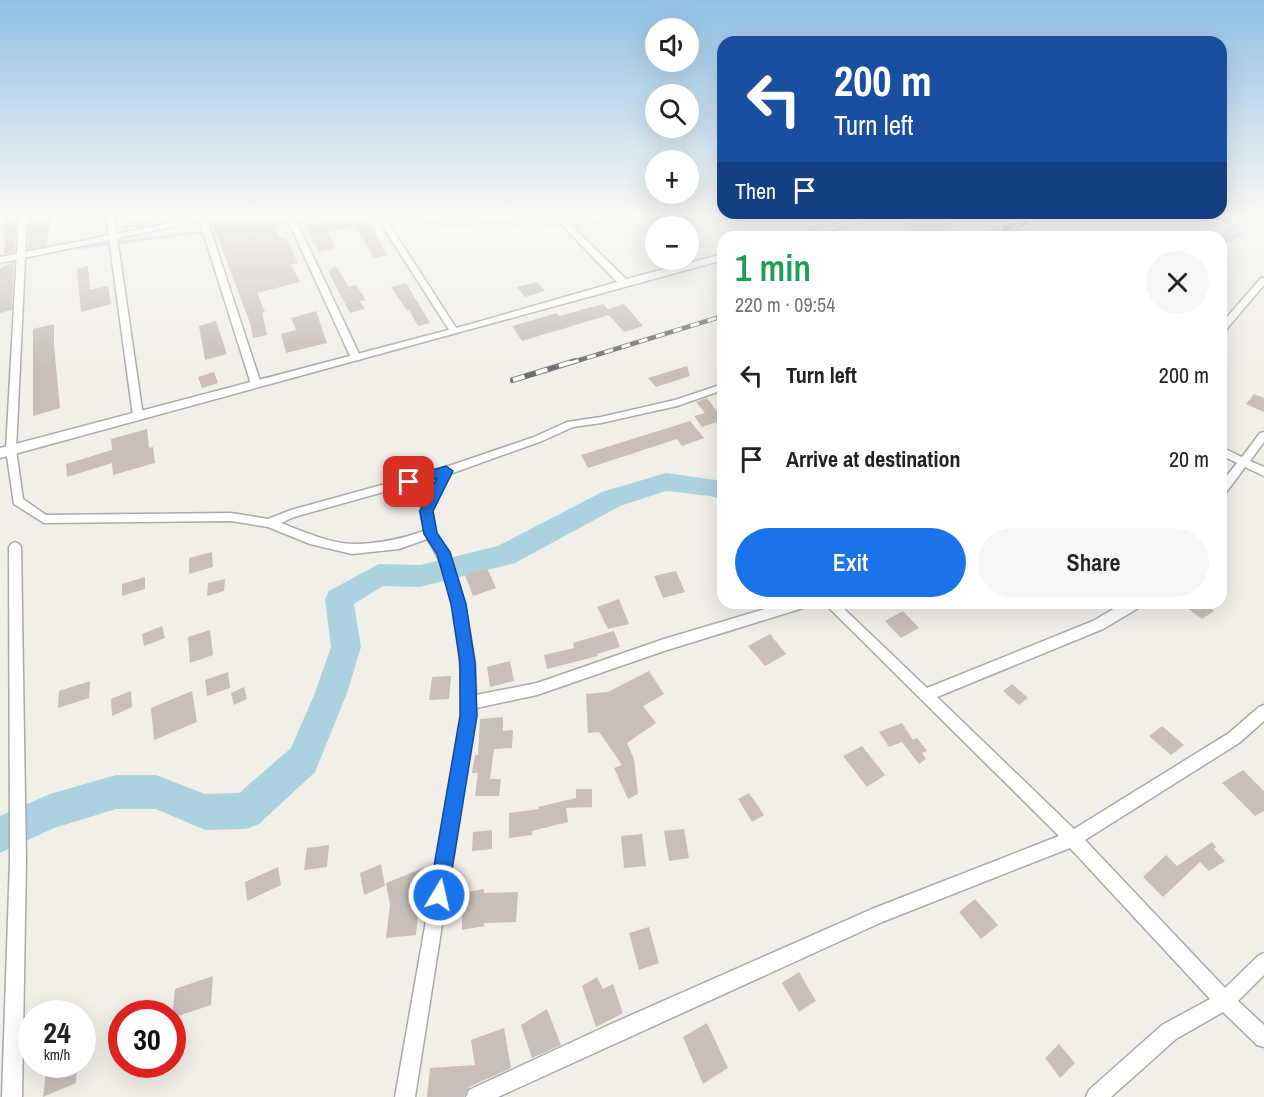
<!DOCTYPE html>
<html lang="en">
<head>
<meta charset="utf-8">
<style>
	body { margin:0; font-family:"Archivo Narrow",sans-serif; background:#f6f6f6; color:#222; height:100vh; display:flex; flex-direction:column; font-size:22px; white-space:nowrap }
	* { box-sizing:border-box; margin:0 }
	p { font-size:20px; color:#767676 }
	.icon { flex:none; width:33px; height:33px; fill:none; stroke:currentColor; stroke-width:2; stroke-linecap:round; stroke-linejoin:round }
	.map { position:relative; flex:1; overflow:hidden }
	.panel { position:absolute; left:717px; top:231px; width:510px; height:378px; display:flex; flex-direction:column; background:#fff; border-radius:18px; box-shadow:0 6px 24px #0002 }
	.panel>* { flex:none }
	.banner { position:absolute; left:717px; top:36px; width:510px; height:183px; border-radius:18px; box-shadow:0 6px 24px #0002; background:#1a4fa0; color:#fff; overflow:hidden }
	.fabs { position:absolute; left:645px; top:18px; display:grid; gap:12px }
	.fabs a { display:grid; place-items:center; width:54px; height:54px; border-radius:50%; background:#fff; box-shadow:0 6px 24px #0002; font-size:30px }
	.speed { position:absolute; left:18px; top:1000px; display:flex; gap:12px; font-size:30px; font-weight:700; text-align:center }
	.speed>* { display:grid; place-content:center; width:78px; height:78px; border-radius:50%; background:#fff; box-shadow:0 6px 24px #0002; line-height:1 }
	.speed small { font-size:15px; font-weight:400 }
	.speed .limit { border:9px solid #d22; background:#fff; color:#111 }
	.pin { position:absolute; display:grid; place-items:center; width:51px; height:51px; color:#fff; margin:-26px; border-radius:12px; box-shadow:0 3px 9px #0006 }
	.me { position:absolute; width:66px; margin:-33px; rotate:9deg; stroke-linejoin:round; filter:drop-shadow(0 0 4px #0008) }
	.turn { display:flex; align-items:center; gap:21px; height:126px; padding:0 18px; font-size:27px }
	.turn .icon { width:78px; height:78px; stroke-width:2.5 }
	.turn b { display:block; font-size:42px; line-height:51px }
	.then { display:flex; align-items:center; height:57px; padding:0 18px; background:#0003; gap:12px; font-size:22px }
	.round { display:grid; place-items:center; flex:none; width:63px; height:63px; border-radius:32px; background:#f6f6f6 }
	.overview { display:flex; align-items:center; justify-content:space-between; height:102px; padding:0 18px }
	h1 { font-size:36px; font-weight:600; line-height:45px; color:#1e9e55 }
	.primary-button { display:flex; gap:12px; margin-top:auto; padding:12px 18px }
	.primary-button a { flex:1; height:69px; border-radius:36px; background:#1a73e8; color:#fff; font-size:24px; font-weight:600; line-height:69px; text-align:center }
	.primary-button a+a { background:#f6f6f6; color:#222 }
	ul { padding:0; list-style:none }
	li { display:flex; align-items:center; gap:18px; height:84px; padding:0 18px }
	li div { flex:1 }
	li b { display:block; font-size:22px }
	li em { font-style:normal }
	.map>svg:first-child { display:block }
</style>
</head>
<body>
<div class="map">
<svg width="1264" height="1097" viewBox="0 0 1264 1097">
	<rect width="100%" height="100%" fill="#f2efe9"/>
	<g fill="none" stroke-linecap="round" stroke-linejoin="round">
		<!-- stream -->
		<path stroke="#aad3df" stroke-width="3" d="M388,216l64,10 48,-4 28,5 61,-3 48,-8
			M268,224l54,-4
			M68,247l11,1 112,-15 30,-1
			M21,249l39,-3"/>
		<!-- river -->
		<path fill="#aad3df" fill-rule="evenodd" d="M1243,216h18l-21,21 -19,8v-8l-6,-1 13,-7z
			M666,473l57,8v19l-13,-4 -44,-5 -46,15 -105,57 -95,24 -37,-1 -29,18 7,43 -14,46 -32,79 -56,52 -13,5 -41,1 -49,-21h-40l-62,19 -54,25v-37l50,-22 66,-19h40l49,19 34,-1 52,-45 24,-55 16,-46 -6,-48 4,-8 50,-27 41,1 78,-19 104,-54z"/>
	</g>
	<!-- building -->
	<path fill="#c7bfb8" d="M5,216h12l-2,36 -11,2 1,-17 -3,1z
		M29,216h23l-5,29 -19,4z
		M125,216h33v6l-34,7z
		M226,216h7l1,4 35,-4 10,22 6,-1 13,26 -7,2 9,17 -43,11 8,19 -3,1 5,22 -14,3 -3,-15 -37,-99 -1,-3z
		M315,216h59l2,5 -7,2 18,32 -13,3 -20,-32 -26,6 7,16 -16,4 -4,-11 -2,1 -6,-17 13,-2z
		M926,216h13l17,10 -31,11 -23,-14z
		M14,262l-2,48 -12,3v-45z
		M88,266l2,24 18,-4 3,18 -30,8 -4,-43z
		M336,266l13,21 7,-2 10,15 -6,1 5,8 -15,4 -22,-42z
		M537,282l8,9 -20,6 -8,-10z
		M406,283l24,40 -12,3 -9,-16 -2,1 -16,-24z
		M603,304l5,5 16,-5 19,22 -19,6 -15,-17 -87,26 -10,-15 45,-13 2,3z
		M316,311l11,32 -41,10 -5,-19 15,-4 -5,-12z
		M216,321l11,33 -22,6 -6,-34z
		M54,324v22l6,62 -27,8v-87z
		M687,366l3,10 -34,11 -8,-9z
		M214,372l4,11 -16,5 -4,-11z
		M1254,394l10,4v14l-18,-8z
		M707,398l16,22 -21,7 -8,-11 11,-3 -9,-11z
		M690,421l14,17 -22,8 -5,-7 -89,29 -7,-13z
		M147,429l2,19 4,-1 2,16 -42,12 -1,-12 -45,14 -1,-13 46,-14 -1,-11z
		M212,552l1,15 -24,7v-16z
		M487,568l9,20 -23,8 -8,-21z
		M676,571l9,21 -22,6 -9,-22z
		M145,577v12l-23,7v-12z
		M225,579l-1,12 -17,5 1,-13z
		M619,599l10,25 -21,5 -11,-22z
		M1180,603h23l11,8 -12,8z
		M903,611l16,17 -18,10 -16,-17z
		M162,626l3,12 -21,8 -2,-12z
		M210,630l3,25 -23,8 -2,-26z
		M614,631l6,16 -23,7 1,2 -51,13 -3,-14 30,-7 -1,-5z
		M770,634l16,20 -21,12 -17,-20z
		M510,661l4,20 -24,6 -3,-20z
		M649,671l15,23 -21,12 13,17 -29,20 7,16 4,35 -10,5 -14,-31 8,-3 -23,-33 -11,1 -2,-39 22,-2z
		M228,672l2,16 -23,8 -2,-16z
		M451,676l-2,23 -20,1 3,-23z
		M90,681l-1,17 -31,10 1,-17z
		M1012,684l16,14 -9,7 -16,-14z
		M244,687l3,12 -13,6 -3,-12z
		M131,691l1,16 -20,9 -1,-17z
		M192,691l5,31 -43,18 -3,-32z
		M503,717v14l10,-1 -1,18 -18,1 -4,30h11l-2,17h-24l3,-23h-6l3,-18h3l2,-36z
		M902,723l11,17 4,-2 10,13 -5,2 4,6 -7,5 -17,-22 -13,5 -10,-15z
		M1162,726l22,19 -13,10 -22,-19z
		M862,746l23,29 -18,12 -24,-31z
		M1243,770l21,21v20l-9,5 -33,-33z
		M576,789h16v18l-26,1 2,14 -36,9v4l-23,3v-25l30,-4 -1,-2 38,-9z
		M749,793l15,22 -12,7 -14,-23z
		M684,829l5,29 -20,3 -5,-30z
		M492,830v19l-20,2 1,-19z
		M642,834l4,32 -22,2 -3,-32z
		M1212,842l4,5 -2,2 11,12 -16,10 -9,-9 -37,35 -20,-20 23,-22 11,11z
		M329,845l-2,22 -23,3 3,-22z
		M381,864l4,22 -21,9 -4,-22z
		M278,867l3,18 -34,16 -2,-19z
		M426,867l3,18 -8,3 -5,47 -30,3 4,-33 -4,-22z
		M484,889v4l34,-1 -2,30 -32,1v3l-22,4v-37z
		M975,899l23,26 -17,14 -22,-27z
		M649,927l10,36 -20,7 -10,-37z
		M799,972l17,29 -17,11 -17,-29z
		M213,976l-2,29 -39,13 3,-29z
		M597,977l6,12 10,-5 10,29 -27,14 -14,-41z
		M547,1009l14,36 -29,13 -11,-33z
		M707,1023l21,45 -25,16 -20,-47z
		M504,1028l7,40 -42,19 -5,10h-37l3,-29 45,-3 -4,-25z
		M1059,1044l16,19 -15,15 -15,-20z
		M61,1065h16l-1,18 -33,14 3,-26z"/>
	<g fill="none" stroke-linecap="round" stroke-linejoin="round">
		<defs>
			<path id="minor" d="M19,216h8l-11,234 7,49 23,16 185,-2 37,6 23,-9 152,-42 91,-31 33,-15 34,-5 74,-17 48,-16v6l-46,16 -76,17 -28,4 -31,14 -92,33 -18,37 4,22 13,19 16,53 10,58 1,32 61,-12 127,-44 121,-36h24l-1,4 -5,1 -139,43 -127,44 -61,13 -61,389h-20l67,-381c-1,-53 -3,-132 -35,-177l-28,10 -47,5 -42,-10 -42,-17 -37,-6 -187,2 -30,-19 -8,-54zM437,477l-17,34 4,20c-23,8 -46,13 -70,13 -23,0 -52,-13 -73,-21l13,-6z
				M106,216h8l29,200 -5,3 -5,-3z
				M198,216h8l55,168 -2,2 -3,1 -5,-3z
				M286,216h8l67,142 -2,2h-6l-2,-2z
				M376,216h8l74,115 -1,2h-6z
				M1261,278h3v7l-40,47 -3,1v-9z
				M1264,432v10l-14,19 14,6v9l-19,-9 -20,27 -4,1v-12l16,-20 -16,-8v-8l21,10 18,-24z
				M15,542l4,2 2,3 5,313 -4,237h-20l8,-237 -1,-313 2,-3z
				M824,603h14l89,85 166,-67 31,-18h17l-1,4 -37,22 -166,68 137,132 155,-96 30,-26 5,-2v16l-25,22 -154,97 140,148 33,-32 6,-3v22l-26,26 26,24v22l-7,-2 -34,-33 -47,27 -65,58h-25l3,-7 73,-65 48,-26 -140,-151 -188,74 -384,175h-32l3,-7 142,-66 261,-115 187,-73z"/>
			<path id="tertiary" d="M206,216h18l-224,47v-6z
				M553,216h9l64,63 97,-25v6l-723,198v-10l471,-124 146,-42z
				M864,216h15l-72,21h-16z"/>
		</defs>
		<!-- minor casing -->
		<use href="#minor" stroke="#a9a9a9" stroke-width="3"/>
		<!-- tertiary casing -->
		<use href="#tertiary" stroke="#a9a9a9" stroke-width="3"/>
		<!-- minor -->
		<use href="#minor" fill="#fff" fill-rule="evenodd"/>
		<!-- tertiary -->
		<use href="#tertiary" fill="#fff" fill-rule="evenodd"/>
		<defs>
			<path id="rail-far1" d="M977,237l70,-21
				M570,363l153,-47"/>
			<path id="rail" d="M513,380l62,-19"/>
		</defs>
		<!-- rail-far1 casing -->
		<use href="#rail-far1" stroke="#707070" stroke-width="4.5"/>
		<!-- rail casing -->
		<use href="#rail" stroke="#707070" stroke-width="6"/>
		<!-- rail-far1 -->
		<use href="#rail-far1" stroke="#fff" stroke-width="3" stroke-dasharray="9" stroke-linecap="butt"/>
		<!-- rail -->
		<use href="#rail" stroke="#fff" stroke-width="4" stroke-dasharray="12" stroke-linecap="butt"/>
	</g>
	<!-- sky -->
	<linearGradient id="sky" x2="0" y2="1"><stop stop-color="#8fc0e4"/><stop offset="0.58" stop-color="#f9f8f5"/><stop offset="1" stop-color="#f9f8f5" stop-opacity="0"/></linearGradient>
	<rect width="1264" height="370" fill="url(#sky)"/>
	<!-- route -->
	<path fill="#1a73e8" stroke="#114b97" stroke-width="1.5" d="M446,466l7,5 -20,40 4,22 13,19 16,52 9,59 2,53 -29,179 -2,7 -7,3 -7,-3 -3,-7 31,-179v-53l-9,-59 -14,-50 -13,-20 -4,-23 17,-33 -28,8 -7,-4 2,-4z"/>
</svg>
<div class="fabs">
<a><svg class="icon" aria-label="sound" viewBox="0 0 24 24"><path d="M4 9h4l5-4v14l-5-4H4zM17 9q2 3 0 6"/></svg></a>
<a><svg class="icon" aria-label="search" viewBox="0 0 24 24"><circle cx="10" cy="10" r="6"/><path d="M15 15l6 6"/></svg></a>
<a>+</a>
<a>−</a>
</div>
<div class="speed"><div>24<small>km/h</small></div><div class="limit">30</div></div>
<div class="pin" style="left:409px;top:482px;background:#d93025"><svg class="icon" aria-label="arrive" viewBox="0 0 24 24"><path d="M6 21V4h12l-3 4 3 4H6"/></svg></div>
<svg class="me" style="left:439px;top:895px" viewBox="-20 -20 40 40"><circle r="17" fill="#1a73e8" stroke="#fff" stroke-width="3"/><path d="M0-11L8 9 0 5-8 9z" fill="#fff"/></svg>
<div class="banner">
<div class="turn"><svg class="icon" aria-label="left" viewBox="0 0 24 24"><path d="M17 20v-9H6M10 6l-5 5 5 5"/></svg><div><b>200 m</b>Turn left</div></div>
<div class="then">Then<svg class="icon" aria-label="arrive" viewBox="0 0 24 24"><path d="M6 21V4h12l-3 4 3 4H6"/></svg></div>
</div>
<section class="panel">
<div class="overview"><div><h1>1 min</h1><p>220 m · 09:54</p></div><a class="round"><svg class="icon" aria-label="close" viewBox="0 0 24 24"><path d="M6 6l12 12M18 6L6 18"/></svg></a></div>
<ul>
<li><svg class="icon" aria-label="left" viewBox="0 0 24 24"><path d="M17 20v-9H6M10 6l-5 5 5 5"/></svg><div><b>Turn left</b></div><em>200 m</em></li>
<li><svg class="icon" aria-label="arrive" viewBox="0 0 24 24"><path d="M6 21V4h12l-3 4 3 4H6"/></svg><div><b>Arrive at destination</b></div><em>20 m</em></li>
</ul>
<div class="primary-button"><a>Exit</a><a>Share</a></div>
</section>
</div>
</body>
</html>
